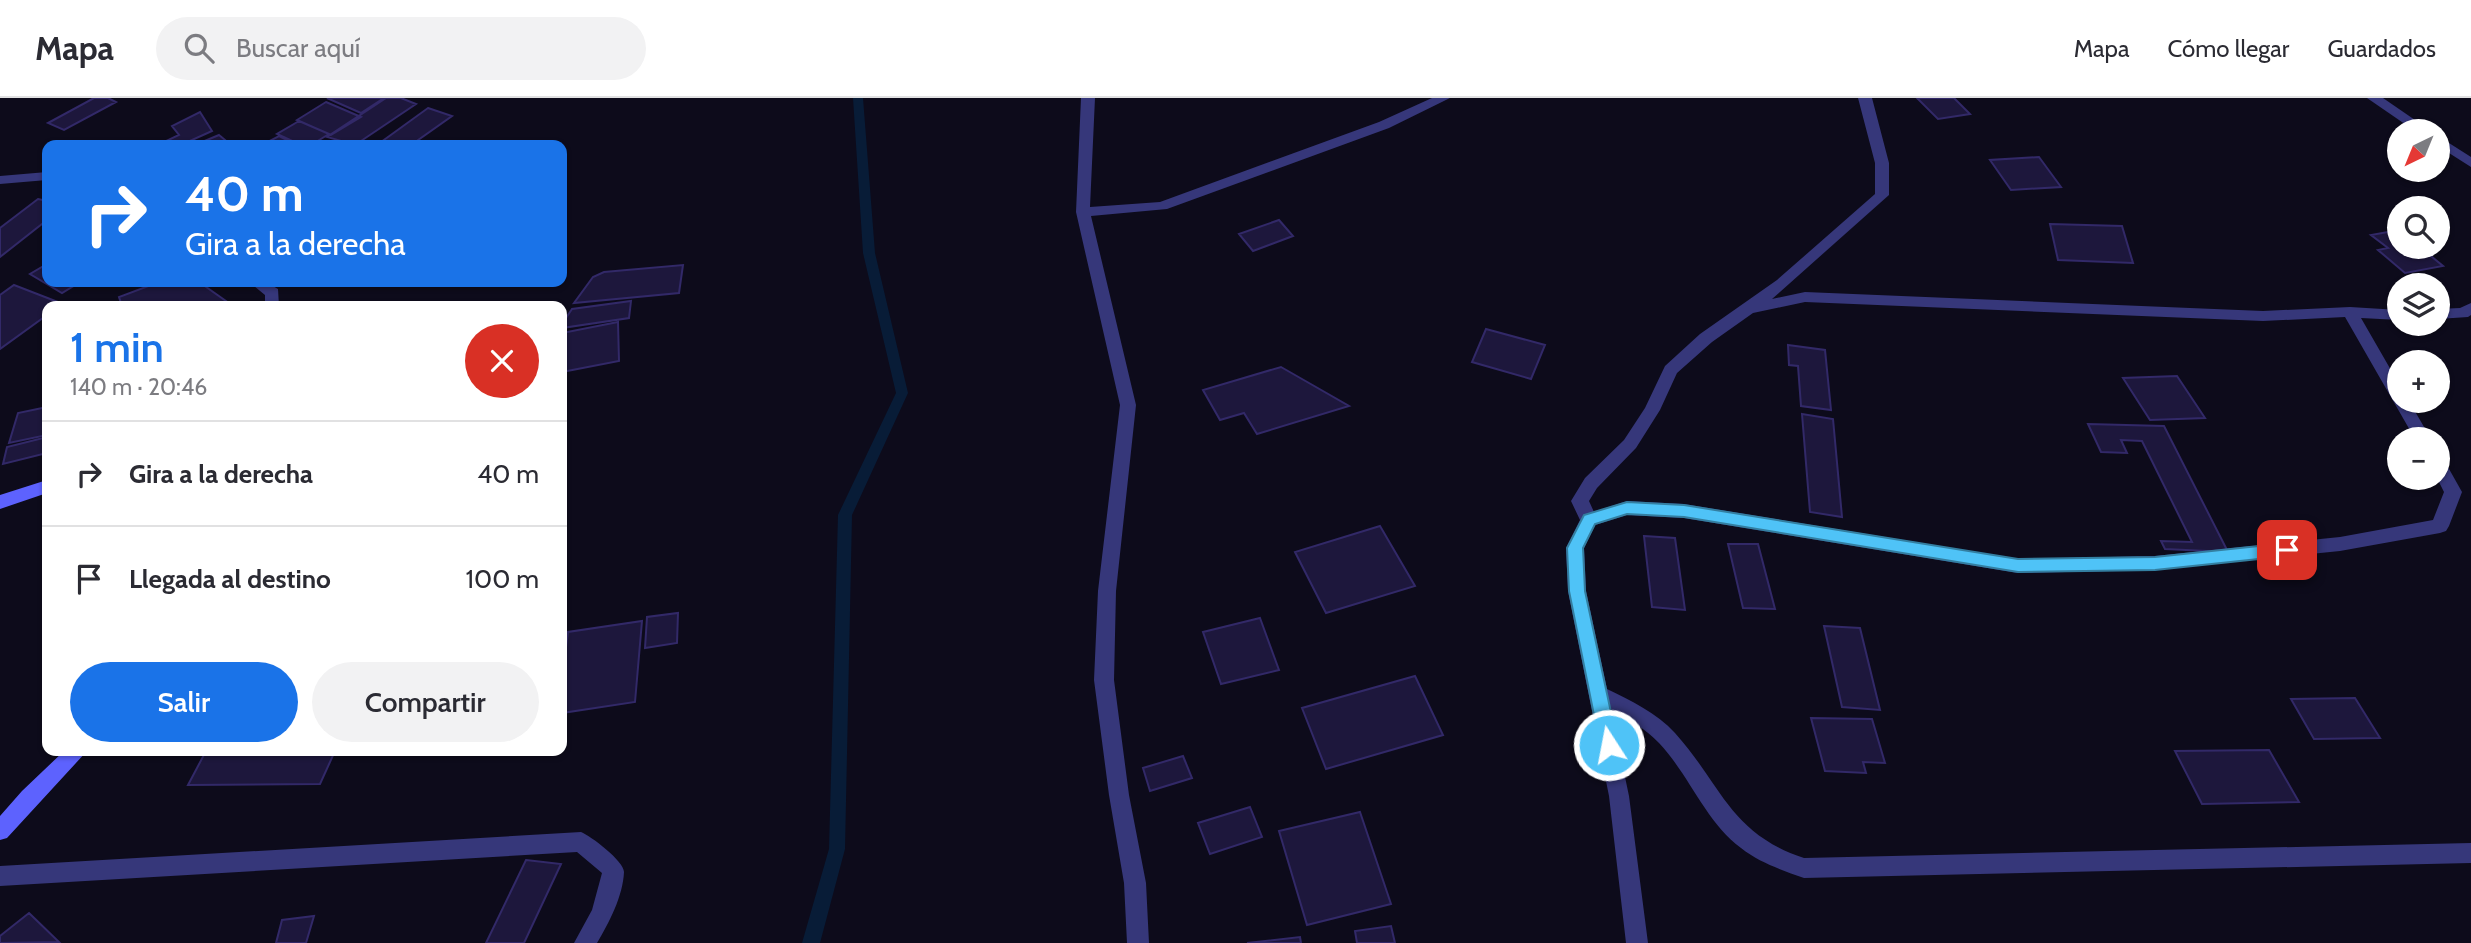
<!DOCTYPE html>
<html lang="es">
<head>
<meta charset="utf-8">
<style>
	body { margin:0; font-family:Cabin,sans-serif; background:#f2f2f3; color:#2b2b33; height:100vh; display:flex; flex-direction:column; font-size:26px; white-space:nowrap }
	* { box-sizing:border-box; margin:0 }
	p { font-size:23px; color:#7c7c81 }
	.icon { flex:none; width:38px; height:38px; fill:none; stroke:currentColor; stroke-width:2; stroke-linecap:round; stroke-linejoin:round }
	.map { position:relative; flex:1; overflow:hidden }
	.side { position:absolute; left:42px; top:203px; width:525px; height:455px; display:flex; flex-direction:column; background:#fff; border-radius:14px; box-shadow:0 2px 5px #0004 }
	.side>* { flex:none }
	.guide { position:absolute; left:42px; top:42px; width:525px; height:147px; border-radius:14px; box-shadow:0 2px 5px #0004; background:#1a73e8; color:#fff; overflow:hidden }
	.needle { width:46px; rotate:223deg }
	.tools { position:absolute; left:2387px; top:21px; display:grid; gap:14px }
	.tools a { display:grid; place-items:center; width:63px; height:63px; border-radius:50%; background:#fff; box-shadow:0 2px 5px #0004; font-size:35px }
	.pin { position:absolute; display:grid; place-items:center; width:60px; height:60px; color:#fff; margin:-30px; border-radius:14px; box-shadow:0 4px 10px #0006 }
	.me { position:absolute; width:77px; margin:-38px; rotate:349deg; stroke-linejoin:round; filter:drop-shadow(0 0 5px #0008) }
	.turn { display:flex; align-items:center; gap:24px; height:147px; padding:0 28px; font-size:32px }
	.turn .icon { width:91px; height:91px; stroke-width:2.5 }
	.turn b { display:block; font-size:49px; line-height:60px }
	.round { display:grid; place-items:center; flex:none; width:74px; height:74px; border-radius:37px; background:#f2f2f3 }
	.head { display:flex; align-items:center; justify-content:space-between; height:119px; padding:0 28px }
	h1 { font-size:42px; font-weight:600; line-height:52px; color:#1a73e8 }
	.action { display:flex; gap:14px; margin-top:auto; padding:14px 28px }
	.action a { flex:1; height:80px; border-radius:42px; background:#1a73e8; color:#fff; font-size:28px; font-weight:600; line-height:80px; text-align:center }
	.action a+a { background:#f2f2f3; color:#2b2b33 }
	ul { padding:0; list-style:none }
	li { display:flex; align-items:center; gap:21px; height:105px; padding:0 28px; border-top:2px solid #e1e1e2 }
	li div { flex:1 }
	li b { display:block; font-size:26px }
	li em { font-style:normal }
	header { display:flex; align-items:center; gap:42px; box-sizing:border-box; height:98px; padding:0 35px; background:#fff; border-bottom:2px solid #e1e1e2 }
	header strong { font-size:33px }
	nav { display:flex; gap:38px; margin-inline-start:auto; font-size:24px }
	.search { width:490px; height:63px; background:#f2f2f3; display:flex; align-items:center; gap:18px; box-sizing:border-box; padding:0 24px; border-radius:38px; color:#7c7c81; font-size:26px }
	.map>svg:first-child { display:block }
</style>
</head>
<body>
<header>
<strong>Mapa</strong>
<div class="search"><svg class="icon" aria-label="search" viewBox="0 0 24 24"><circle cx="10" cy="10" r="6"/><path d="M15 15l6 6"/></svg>Buscar aquí</div>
<nav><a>Mapa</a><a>Cómo llegar</a><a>Guardados</a></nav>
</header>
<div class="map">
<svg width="2471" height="845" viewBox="0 0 2471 845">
	<rect width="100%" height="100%" fill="#0d0b1b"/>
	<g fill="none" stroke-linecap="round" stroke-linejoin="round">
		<!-- stream -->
		<path fill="#081c37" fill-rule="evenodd" d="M853,0h10l12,155 33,140 -56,122 -7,334 -25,94h-18l27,-94 9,-334 58,-122 -33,-140z"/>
	</g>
	<!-- building -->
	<path fill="#1d173c" stroke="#322968" stroke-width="2" d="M94,0h14l8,4 -52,28 -16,-7z
		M327,0h57l-23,15z
		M386,0h15l15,6 -61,41 -28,-8z
		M1917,0h37l16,16 -32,5z
		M326,4l35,15 -30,18 -34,-15z
		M428,10l24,8 -41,29h-34z
		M200,14l12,19 -31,14h-23l21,-10 -7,-9z
		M299,23l30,13 -18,11h-10l-24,-11z
		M219,37l12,10h-36z
		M279,38l18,9h-35z
		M2039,59l22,30 -50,3 -21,-30z
		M38,101l9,2v19l-47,37v-29z
		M1279,122l14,16 -40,15 -14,-17z
		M2050,126l72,2 11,37 -75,-3z
		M2399,132v17h21l23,19 -38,7 -27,-23 10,-2 -17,-13z
		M47,166v18h33l-18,11 -32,-19z
		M683,167l-4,28 -105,10 19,-26 11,-5z
		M159,184h40l34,24h-111l-3,-9z
		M14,187l49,19 -16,2v9l-47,34v-54z
		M631,203l-2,17 -67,10v-4l10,-15z
		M618,224l1,39 -57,11v-39z
		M1486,231l59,16 -14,34 -59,-17z
		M1788,247l37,5 6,60 -30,-4 -3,-40 -9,-1z
		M1281,269l68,39 -92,28 -13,-21 -24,7 -17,-30z
		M2177,278l28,42 -55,2 -27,-42z
		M47,309v28l-38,8 9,-30z
		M1802,316l31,5 9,98 -32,-5z
		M2088,326l76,2 64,126 -63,-3 -4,-8 31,1 -50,-101 -21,-1 6,13 -26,-1z
		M47,339v16l-44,11 4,-17z
		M1380,428l35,60 -89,27 -31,-61z
		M1644,438l31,2 10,72 -33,-3z
		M1728,446h30l17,65 -32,-1z
		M678,515l-1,30 -32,5 2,-31z
		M1260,520l19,52 -58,14 -18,-52z
		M642,523l-7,81 -73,11v-36l6,-45z
		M1824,528l36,2 20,82 -38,-3z
		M1415,578l28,59 -117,34 -24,-61z
		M2355,600l25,40 -66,1 -23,-40z
		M1811,620l61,1 13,44 -22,-1 3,11 -41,-2z
		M2269,652l30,52 -97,2 -27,-53z
		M206,653h129l-15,33 -132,1z
		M1183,658l9,22 -42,13 -7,-23z
		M1250,709l12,30 -52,17 -12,-31z
		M1360,714l31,92 -84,21 -28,-94z
		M526,762l35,4 -37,79h-38z
		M29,815l30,29 -59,1v-7z
		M314,818l-8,27h-30l6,-23z
		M1391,828l4,17h-38l-2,-12z
		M1300,839l1,6h-54z"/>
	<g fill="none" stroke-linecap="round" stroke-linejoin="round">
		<!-- minor -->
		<path fill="#36377a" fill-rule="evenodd" d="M1081,0h14l-5,109 70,-5 219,-80 53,-24h18l-61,30 -222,81 -76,7 45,189 -20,186 -2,89 15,115 17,88 3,60h-22l-3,-60 -15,-88 -15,-115 4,-89 22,-186 -44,-193z
			M1858,0h14l17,65v32l-117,104 33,-7 458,19 87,-4 49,3v10l-38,-2 38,66v17h10l22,38h-16l-70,-122 -82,4 -458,-19 -52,11 -41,29 -35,31 -17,37 -24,38 -39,40 -8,13 5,11 33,-11 57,3 334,55 137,-3 185,-19 93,-17 11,-28 -7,-14 1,-19 6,1 18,32 -13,34 -3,5 -6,2 -100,18 -185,19 -137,3 -334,-55 -57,-3 -32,10 -11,23 2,43 21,98c23,11 50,24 68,44 47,52 54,100 129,125l667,-15v20l-667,15c-22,-8 -44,-15 -63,-30 -36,-27 -51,-72 -82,-105 -13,-14 -31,-24 -48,-33l18,86 19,147h-22l-17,-147 -41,-205 -2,-43 14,-28 -9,-19 14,-23 39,-38 21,-32 20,-42 35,-32 77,-54 98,-86v-31z
			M2367,0h16l48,33h-16z
			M2438,38l33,21v10l-33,-21z
			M47,74v8l-47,4v-8z
			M249,184h17l12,7 1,17h-14v-11z
			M2471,205v12l-3,2 -30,2v-10l22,-1z
			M581,734c10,4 43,29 43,40 -1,24 -15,51 -27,71h-23l18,-33 10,-37 -25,-21 -577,34v-20z"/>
		<!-- secondary -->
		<path fill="#5d62fe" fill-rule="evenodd" d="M47,382v13l-47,16v-14z
			M64,653h23l-80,87 -7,2v-24l22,-25z"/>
	</g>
	<!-- route -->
	<path fill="#4fc3f7" stroke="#337fa1" stroke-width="2" d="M1627,404l57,3 334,54 137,-2 132,-14 8,7 -8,6 -132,14 -137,2 -334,-55 -57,-3 -32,10 -12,24 2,43 33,154 -3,6 -6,2 -7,-2 -2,-6 -31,-154 -2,-43 17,-33z"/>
</svg>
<div class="tools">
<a><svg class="needle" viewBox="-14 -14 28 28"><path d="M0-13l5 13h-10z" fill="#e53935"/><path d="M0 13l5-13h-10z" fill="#7c7c81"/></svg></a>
<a><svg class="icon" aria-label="search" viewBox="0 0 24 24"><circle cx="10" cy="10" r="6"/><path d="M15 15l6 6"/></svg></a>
<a><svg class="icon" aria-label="layers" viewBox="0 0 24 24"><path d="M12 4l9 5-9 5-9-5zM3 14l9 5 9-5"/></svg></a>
<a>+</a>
<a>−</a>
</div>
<div class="pin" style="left:2287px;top:452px;background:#d93025"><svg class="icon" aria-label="arrive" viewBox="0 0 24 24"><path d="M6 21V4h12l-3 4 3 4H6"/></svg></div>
<svg class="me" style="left:1609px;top:647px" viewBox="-20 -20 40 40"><circle r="17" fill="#4fc3f7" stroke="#fff" stroke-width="3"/><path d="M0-11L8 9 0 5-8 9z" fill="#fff"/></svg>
<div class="guide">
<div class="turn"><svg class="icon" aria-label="right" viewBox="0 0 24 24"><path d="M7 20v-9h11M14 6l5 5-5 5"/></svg><div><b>40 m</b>Gira a la derecha</div></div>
</div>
<section class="side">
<div class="head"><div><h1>1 min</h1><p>140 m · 20:46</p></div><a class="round" style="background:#d93025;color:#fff"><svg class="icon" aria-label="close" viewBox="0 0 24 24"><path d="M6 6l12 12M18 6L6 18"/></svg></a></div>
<ul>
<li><svg class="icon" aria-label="right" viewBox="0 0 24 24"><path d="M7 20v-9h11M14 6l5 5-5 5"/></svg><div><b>Gira a la derecha</b></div><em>40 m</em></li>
<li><svg class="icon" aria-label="arrive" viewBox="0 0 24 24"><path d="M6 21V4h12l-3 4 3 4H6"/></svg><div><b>Llegada al destino</b></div><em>100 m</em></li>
</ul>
<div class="action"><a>Salir</a><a>Compartir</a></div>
</section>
</div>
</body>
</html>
